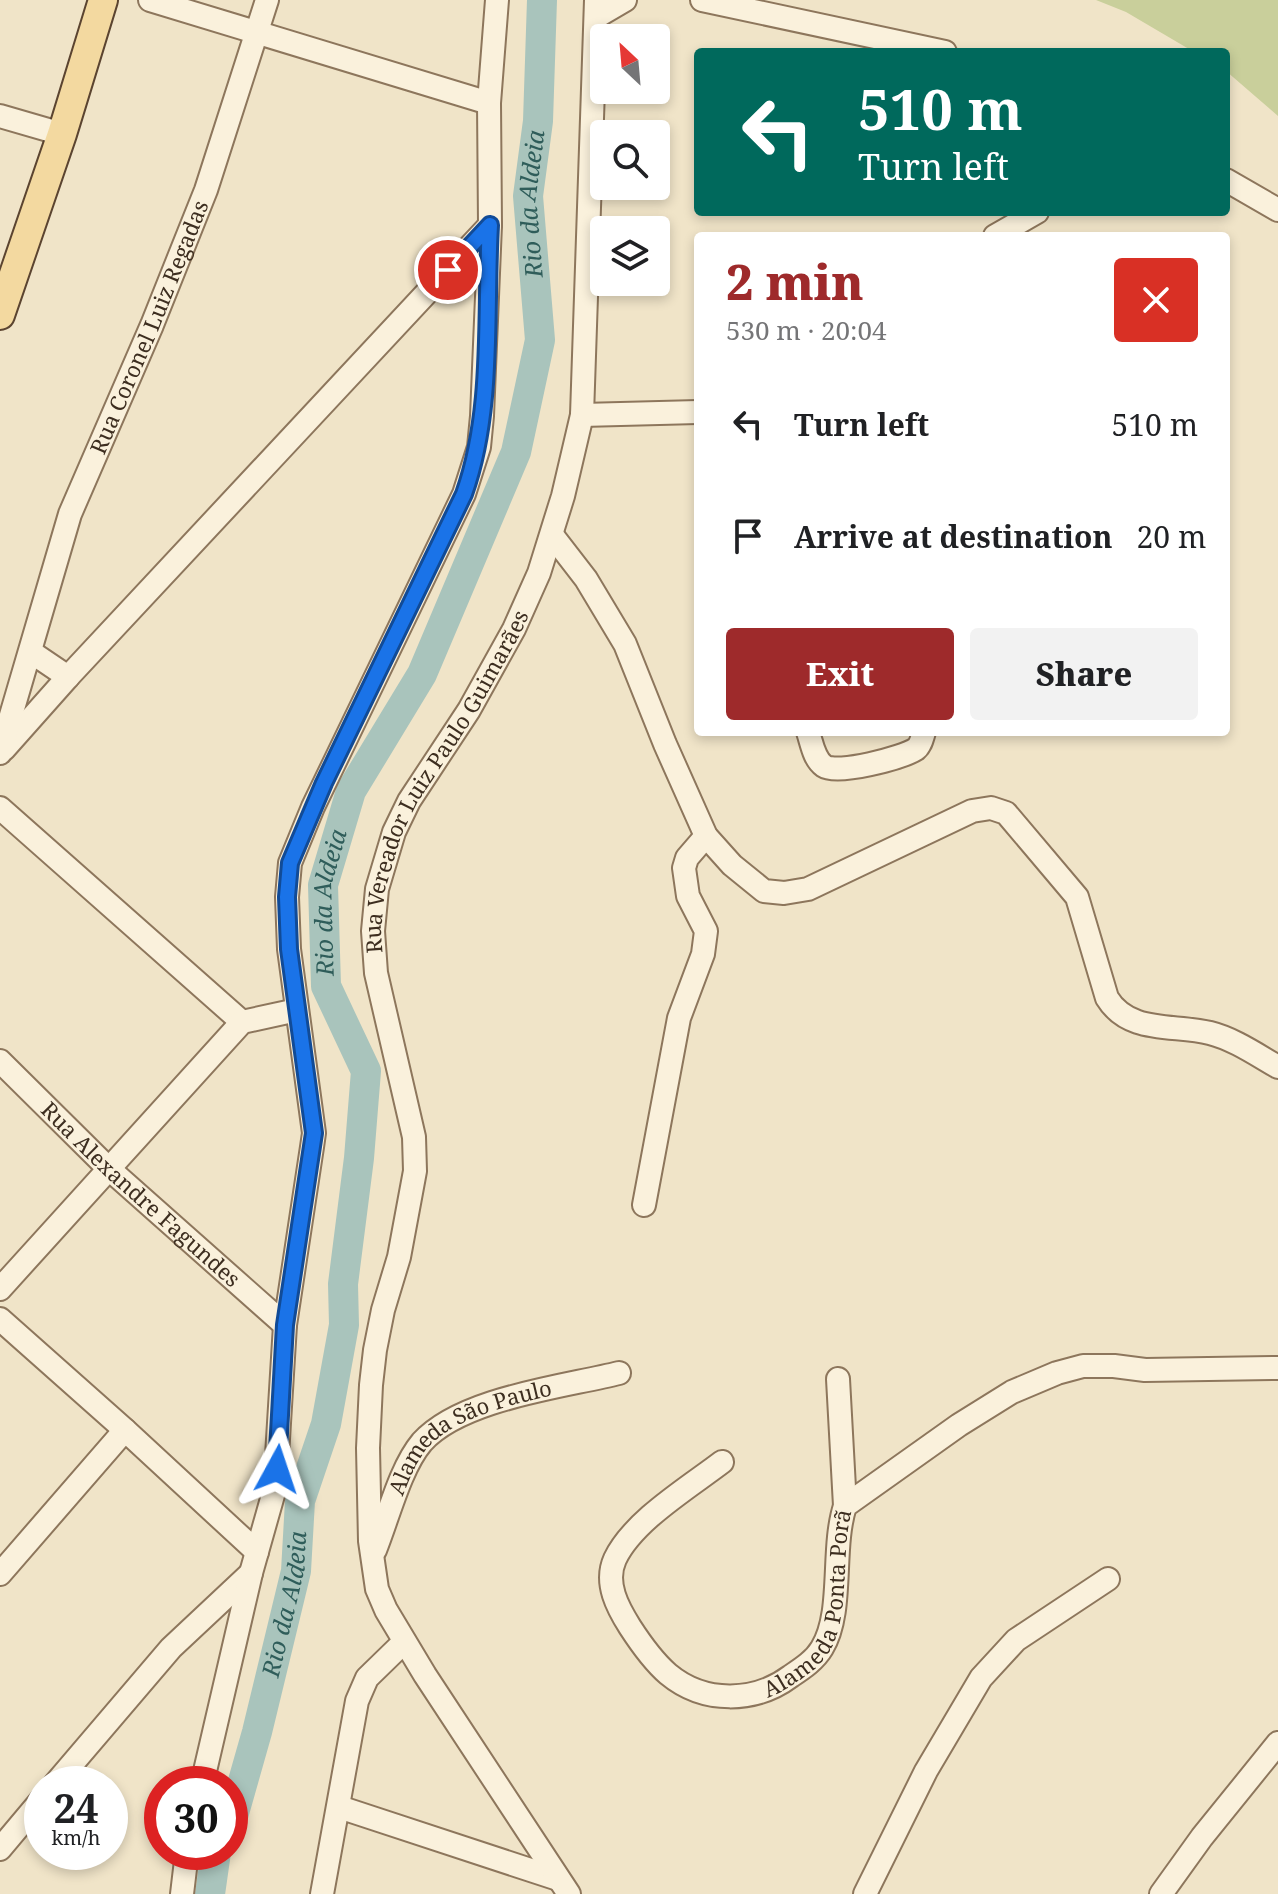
<!DOCTYPE html>
<html lang="en">
<head>
<meta charset="utf-8">
<style>
	body { margin:0; font-family:"Noto Serif",serif; background:#f2f2f2; color:#202124; height:100vh; display:flex; flex-direction:column; font-size:30px; white-space:nowrap }
	* { box-sizing:border-box; margin:0 }
	p { font-size:26px; color:#757577 }
	.icon { flex:none; width:44px; height:44px; fill:none; stroke:currentColor; stroke-width:2; stroke-linecap:round; stroke-linejoin:round }
	.map { position:relative; flex:1; overflow:hidden }
	.drawer { position:absolute; left:694px; top:232px; width:536px; height:504px; display:flex; flex-direction:column; background:#fff; border-radius:8px; box-shadow:0 4px 12px #0003 }
	.drawer>* { flex:none }
	.top-card { position:absolute; left:694px; top:48px; width:536px; height:168px; border-radius:8px; box-shadow:0 4px 12px #0003; background:#00695c; color:#fff; overflow:hidden }
	.needle { width:52px; rotate:334deg }
	.buttons { position:absolute; left:590px; top:24px; display:grid; gap:16px }
	.buttons a { display:grid; place-items:center; width:80px; height:80px; border-radius:8px; background:#fff; box-shadow:0 4px 12px #0003; font-size:40px }
	.speed { position:absolute; left:24px; top:1766px; display:flex; gap:16px; font-size:40px; font-weight:700; text-align:center }
	.speed>* { display:grid; place-content:center; width:104px; height:104px; border-radius:50%; background:#fff; box-shadow:0 4px 12px #0003; line-height:1 }
	.speed small { font-size:20px; font-weight:400 }
	.speed .limit { border:12px solid #d22; background:#fff; color:#111 }
	.pin { position:absolute; display:grid; place-items:center; width:68px; height:68px; color:#fff; margin:-34px; border:4px solid #fff; border-radius:50%; box-shadow:0 2px 8px #0007 }
	.me { position:absolute; width:88px; margin:-44px; rotate:5deg; stroke-linejoin:round; filter:drop-shadow(0 0 6px #0008) }
	.turn { display:flex; align-items:center; gap:28px; height:168px; padding:0 32px; font-size:36px }
	.turn .icon { width:104px; height:104px; stroke-width:2.5 }
	.turn b { display:block; font-size:56px; line-height:68px }
	.round { display:grid; place-items:center; flex:none; width:84px; height:84px; border-radius:8px; background:#f2f2f2 }
	.headline { display:flex; align-items:center; justify-content:space-between; height:136px; padding:0 32px }
	h1 { font-size:48px; font-weight:800; line-height:60px; color:#9e2a2b }
	.action { display:flex; gap:16px; margin-top:auto; padding:16px 32px }
	.action a { flex:1; height:92px; border-radius:8px; background:#9e2a2b; color:#fff; font-size:32px; font-weight:800; line-height:92px; text-align:center }
	.action a+a { background:#f2f2f2; color:#202124 }
	ul { padding:0; list-style:none }
	li { display:flex; align-items:center; gap:24px; height:112px; padding:0 32px }
	li div { flex:1 }
	li b { display:block; font-size:30px }
	li em { font-style:normal }
	.map>svg:first-child { display:block }
</style>
</head>
<body>
<div class="map">
<svg width="1278" height="1894" viewBox="0 0 1278 1894">
	<rect width="100%" height="100%" fill="#f0e4c8"/>
	<!-- green -->
	<path fill="#c9cf9b" d="M1096,0h182v116l-52,-45v-19h-32l-68,-40z"/>
	<g fill="none" stroke-linecap="round" stroke-linejoin="round">
		<!-- river -->
		<g stroke="#a9c4bc" stroke-width="30">
			<path id="s1" d="M230,1827l27,-95 39,-161 4,-70 26,-77 18,-99 -1,-41 16,-126 7,-87 -40,-85 -3,-101 28,-94 71,-117 94,-222 24,-112 -12,-144 10,-75 4,-121"/>
			<path d="M210,1894l6,-42"/>
		</g>
		<defs>
			<g id="minor">
				<path d="M150,0l339,103"/>
				<path d="M702,0l243,52"/>
				<path d="M596,17l29,-17"/>
				<path d="M0,116l62,18"/>
				<path d="M1226,180l52,30"/>
				<path d="M995,236l42,-24"/>
				<path d="M582,415l116,-3"/>
				<path d="M552,535l34,44 39,65 40,100 41,92 26,29 32,26 20,2 24,-4 164,-78 19,-3 15,5 71,84 30,101c22,36 66,26 103,35 24,6 47,22 68,34"/>
				<path d="M31,652l37,25"/>
				<path d="M808,732c4,12 6,27 16,34 13,9 78,-8 92,-17 5,-4 6,-11 8,-17"/>
				<path d="M4,749l64,-72 422,-452"/>
				<path id="s2" d="M0,753l70,-239 82,-189 54,-135 61,-190"/>
				<path d="M0,808l242,214"/>
				<path id="s3" d="M0,1061l108,107 177,157"/>
				<path d="M644,1205l35,-187 24,-64 3,-23 -18,-35 -4,-28 3,-10 19,-22"/>
				<path d="M0,1289l242,-267 55,-12"/>
				<path d="M0,1319l125,111 132,122"/>
				<path d="M838,1379l7,127"/>
				<path id="s4" d="M722,1462c-34,26 -89,59 -107,97 -11,24 3,49 15,68 11,17 23,34 38,47 36,30 87,29 123,2 12,-8 24,-16 31,-28 22,-36 9,-99 23,-142l114,-81 53,-33 45,-19 26,-7h31l31,4 133,-2"/>
				<path id="s5" d="M375,1550c13,-32 25,-82 47,-108 40,-44 141,-55 197,-69"/>
				<path d="M0,1574l125,-144"/>
				<path d="M55,1784l116,-136 80,-75"/>
				<path d="M202,1784l49,-211 24,-85 10,-163 27,-178 2,-14 -25,-184 -2,-52 3,-34 23,-56 151,-313 15,-47 3,-31 8,-191 -1,-122 8,-103"/>
				<path d="M339,1807l219,72"/>
				<path d="M0,1849l42,-50"/>
				<path d="M182,1894l5,-42"/>
				<path d="M322,1894l35,-193 10,-23 37,-36"/>
				<path id="s6" d="M569,1894l-144,-219 -39,-65 -9,-21 -7,-48 -2,-93 3,-63 4,-35 8,-40 16,-53 16,-86 -1,-34 -38,-164 -3,-42 4,-42 17,-57 15,-31 60,-91 45,-81 25,-56 24,-77 19,-81 14,-415"/>
				<path d="M865,1894l61,-123 55,-93 35,-38 92,-61"/>
				<path d="M1161,1894l41,-57 76,-94"/>
			</g>
			<path id="major" d="M0,315l62,-181 41,-134"/>
		</defs>
		<!-- minor casing -->
		<use href="#minor" stroke="#8d765c" stroke-width="26"/>
		<!-- major casing -->
		<use href="#major" stroke="#5b4430" stroke-width="32"/>
		<!-- minor -->
		<use href="#minor" stroke="#faf1dc" stroke-width="22"/>
		<!-- major -->
		<use href="#major" stroke="#f3d9a0" stroke-width="28"/>
	</g>
	<g fill="none" stroke-linecap="round" stroke-linejoin="round">
		<defs>
			<path id="route" d="M277,1469l8,-144 29,-192 -25,-184 -2,-52 3,-34 34,-80 140,-289c30,-84 21,-180 26,-269l-42,45"/>
		</defs>
		<!-- route casing -->
		<use href="#route" stroke="#114b97" stroke-width="20"/>
		<!-- route -->
		<use href="#route" stroke="#1a73e8" stroke-width="14"/>
	</g>
	<g text-anchor="middle" stroke-width="6" stroke-linejoin="round" paint-order="stroke">
		<!-- street labels -->
		<g font-size="22" fill="#3d2e20" stroke="#f7eed8">
			<text dy="8" stroke="none"><textPath href="#s2" startOffset="452">Rua Coronel Luiz Regadas</textPath></text>
			<text dy="8" stroke="none"><textPath href="#s6" startOffset="1196">Rua Vereador Luiz Paulo Guimarães</textPath></text>
			<text dy="8" stroke="none"><textPath href="#s3" startOffset="194">Rua Alexandre Fagundes</textPath></text>
			<text dy="8" stroke="none"><textPath href="#s5" startOffset="160">Alameda São Paulo</textPath></text>
			<text dy="8" stroke="none"><textPath href="#s4" startOffset="488">Alameda Ponta Porã</textPath></text>
		</g>
		<!-- water labels -->
		<g font-size="24" font-style="italic" fill="#2f5d5a" stroke="#f7eed8">
			<text dy="8" stroke="none"><textPath href="#s1" startOffset="1694">Rio da Aldeia</textPath></text>
			<text dy="8" stroke="none"><textPath href="#s1" startOffset="950">Rio da Aldeia</textPath></text>
			<text dy="8" stroke="none"><textPath href="#s1" startOffset="230">Rio da Aldeia</textPath></text>
		</g>
	</g>
</svg>
<div class="buttons">
<a><svg class="needle" viewBox="-14 -14 28 28"><path d="M0-13l5 13h-10z" fill="#e53935"/><path d="M0 13l5-13h-10z" fill="#757577"/></svg></a>
<a><svg class="icon" aria-label="search" viewBox="0 0 24 24"><circle cx="10" cy="10" r="6"/><path d="M15 15l6 6"/></svg></a>
<a><svg class="icon" aria-label="layers" viewBox="0 0 24 24"><path d="M12 4l9 5-9 5-9-5zM3 14l9 5 9-5"/></svg></a>
</div>
<div class="speed"><div>24<small>km/h</small></div><div class="limit">30</div></div>
<div class="pin" style="left:448px;top:270px;background:#d93025"><svg class="icon" aria-label="arrive" viewBox="0 0 24 24"><path d="M6 21V4h12l-3 4 3 4H6"/></svg></div>
<svg class="me" style="left:277px;top:1469px" viewBox="-20 -20 40 40"><path d="M0-17L14 15 0 8-14 15z" fill="#1a73e8" stroke="#fff" stroke-width="4"/></svg>
<div class="top-card">
<div class="turn"><svg class="icon" aria-label="left" viewBox="0 0 24 24"><path d="M17 20v-9H6M10 6l-5 5 5 5"/></svg><div><b>510 m</b>Turn left</div></div>
</div>
<section class="drawer">
<div class="headline"><div><h1>2 min</h1><p>530 m · 20:04</p></div><a class="round" style="background:#d93025;color:#fff"><svg class="icon" aria-label="close" viewBox="0 0 24 24"><path d="M6 6l12 12M18 6L6 18"/></svg></a></div>
<ul>
<li><svg class="icon" aria-label="left" viewBox="0 0 24 24"><path d="M17 20v-9H6M10 6l-5 5 5 5"/></svg><div><b>Turn left</b></div><em>510 m</em></li>
<li><svg class="icon" aria-label="arrive" viewBox="0 0 24 24"><path d="M6 21V4h12l-3 4 3 4H6"/></svg><div><b>Arrive at destination</b></div><em>20 m</em></li>
</ul>
<div class="action"><a>Exit</a><a>Share</a></div>
</section>
</div>
</body>
</html>
